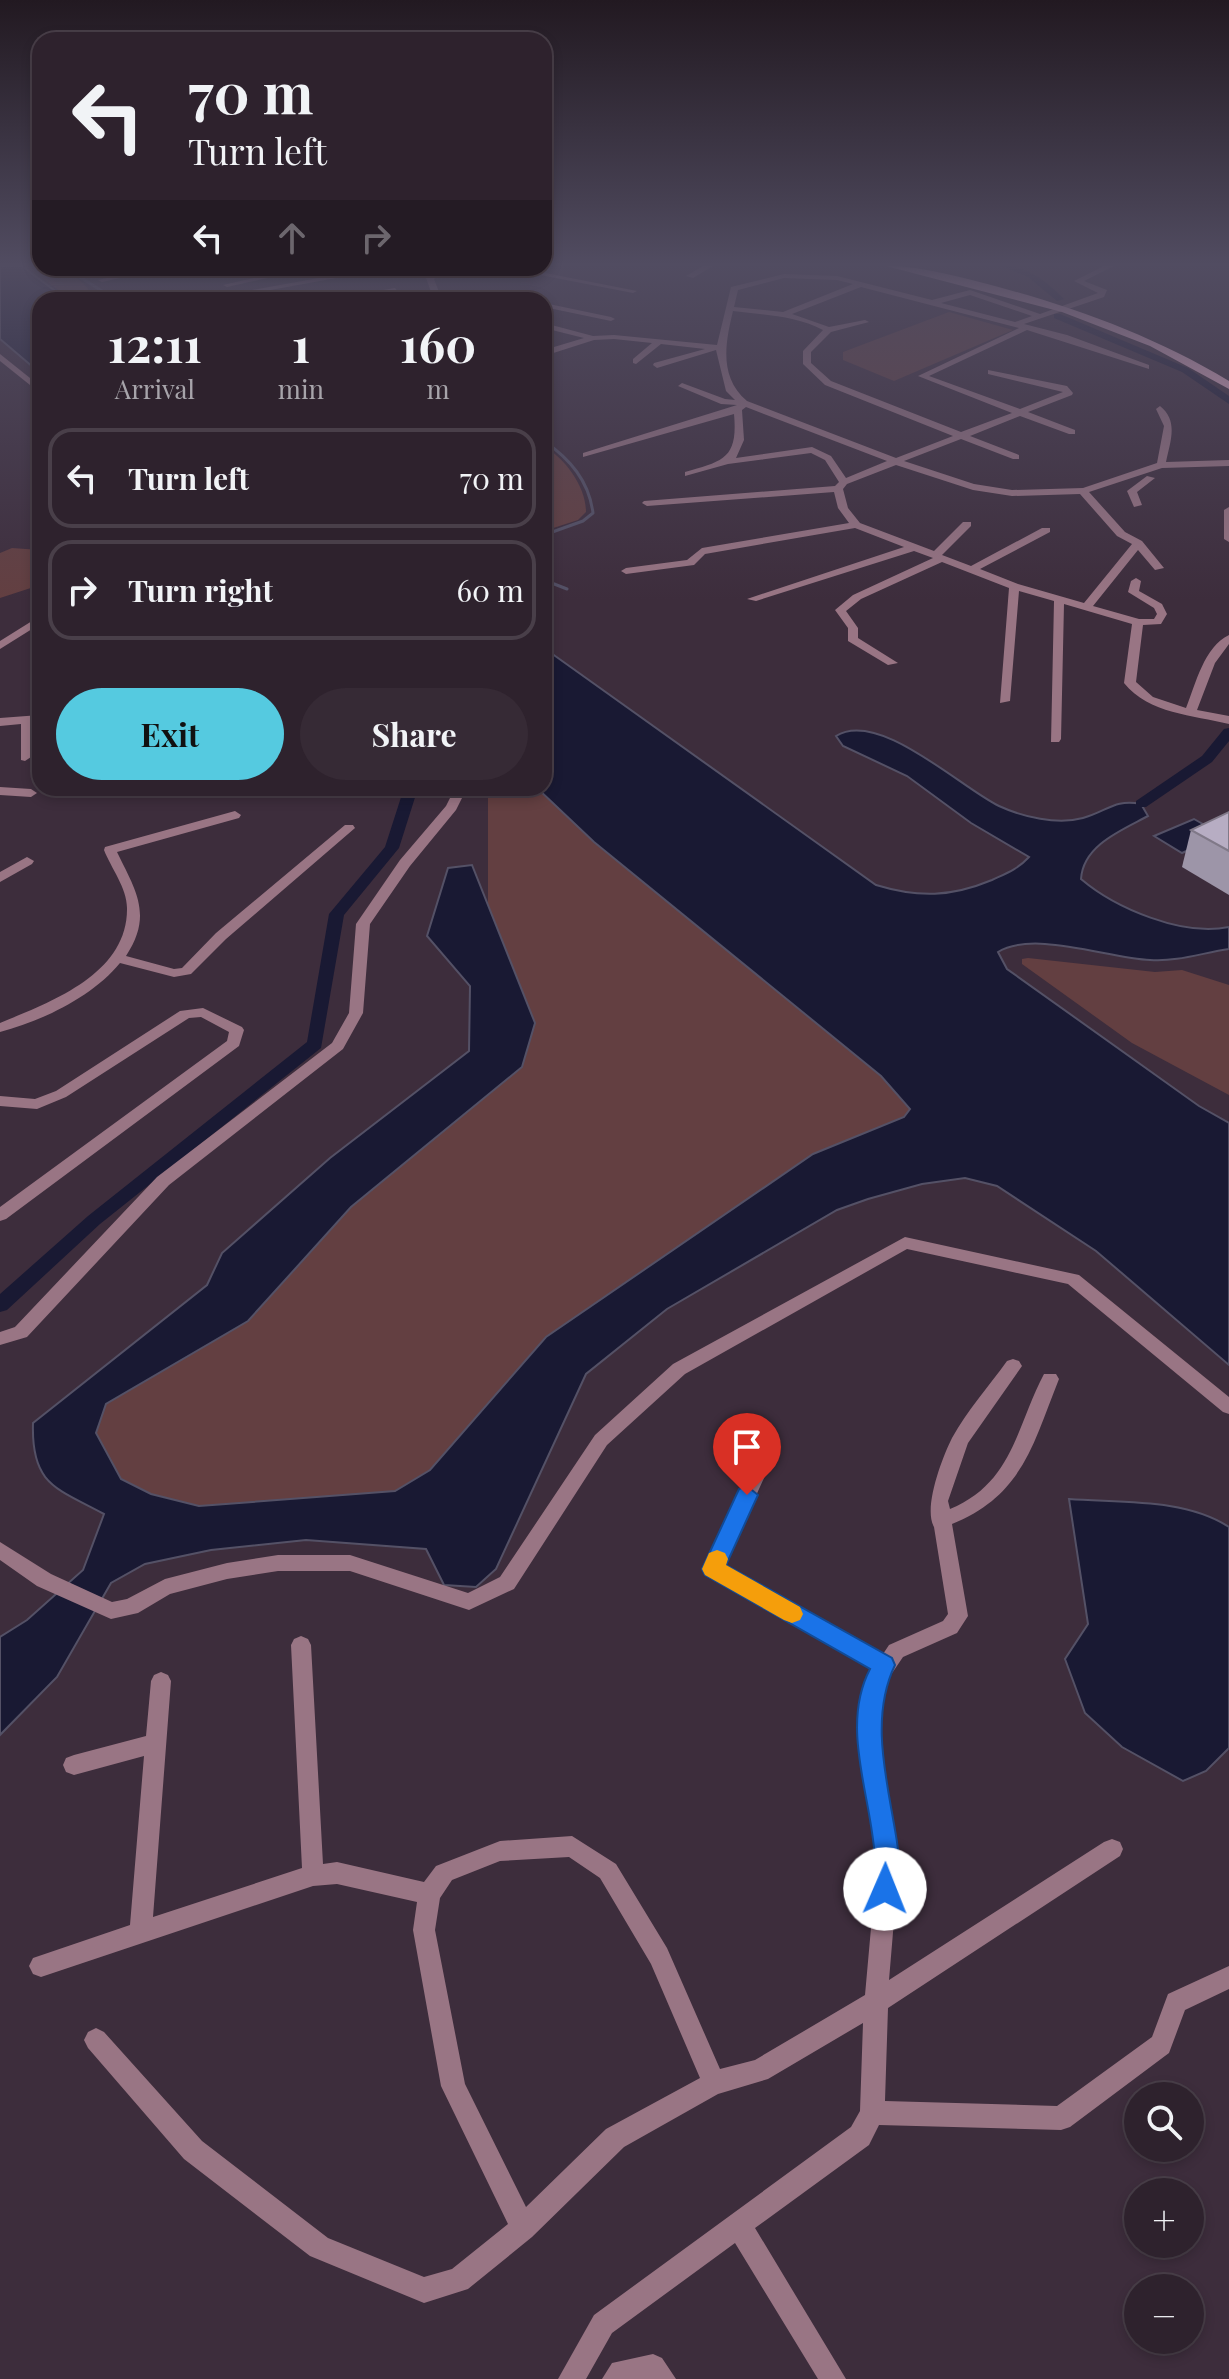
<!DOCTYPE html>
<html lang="en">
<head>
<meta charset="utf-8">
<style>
	body { margin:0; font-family:"Playfair Display",serif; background:#362a35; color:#f1f3f6; height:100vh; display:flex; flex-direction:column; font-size:30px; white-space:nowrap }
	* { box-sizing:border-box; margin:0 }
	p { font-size:26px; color:#a7a4aa }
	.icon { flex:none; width:44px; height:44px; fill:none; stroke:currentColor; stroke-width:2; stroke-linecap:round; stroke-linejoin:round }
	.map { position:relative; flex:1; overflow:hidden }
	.side { position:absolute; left:32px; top:292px; width:520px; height:504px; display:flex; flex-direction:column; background:#2e222d; border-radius:24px; box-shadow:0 4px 12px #0003,0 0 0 2px #493f49 }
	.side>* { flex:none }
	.top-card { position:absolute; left:32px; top:32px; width:520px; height:244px; border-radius:24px; box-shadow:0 4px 12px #0003,0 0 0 2px #493f49; background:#2e222d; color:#f1f3f6; overflow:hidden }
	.tools { position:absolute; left:1124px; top:2082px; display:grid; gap:16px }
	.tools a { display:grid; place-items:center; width:80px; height:80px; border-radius:50%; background:#2e222d; box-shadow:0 4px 12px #0003,0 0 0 2px #493f49; font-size:40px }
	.pin { position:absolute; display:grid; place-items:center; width:68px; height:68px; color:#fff; margin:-82px -34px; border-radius:50% 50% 50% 0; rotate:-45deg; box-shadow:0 0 8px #0007 }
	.pin .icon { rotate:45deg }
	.me { position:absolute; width:88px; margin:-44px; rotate:1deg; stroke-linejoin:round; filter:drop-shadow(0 0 6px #0008) }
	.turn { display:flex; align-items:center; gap:28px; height:168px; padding:0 24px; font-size:36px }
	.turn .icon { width:104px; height:104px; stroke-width:2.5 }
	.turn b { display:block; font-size:56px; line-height:68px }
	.lanes { display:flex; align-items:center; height:76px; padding:0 24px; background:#0003; justify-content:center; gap:40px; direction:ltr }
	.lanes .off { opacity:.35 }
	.eta { display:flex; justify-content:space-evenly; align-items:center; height:136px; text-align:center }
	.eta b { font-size:48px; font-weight:700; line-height:56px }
	.button { display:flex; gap:16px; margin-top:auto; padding:16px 24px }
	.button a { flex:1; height:92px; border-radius:48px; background:#55cae0; color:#111; font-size:32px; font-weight:700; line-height:92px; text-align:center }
	.button a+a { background:#362a35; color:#f1f3f6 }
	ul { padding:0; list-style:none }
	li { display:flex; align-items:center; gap:24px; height:100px; margin:0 16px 12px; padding:0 8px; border:4px solid #493f49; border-radius:24px }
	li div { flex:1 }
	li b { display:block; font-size:30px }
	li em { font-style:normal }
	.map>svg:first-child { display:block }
</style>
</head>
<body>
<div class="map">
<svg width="1229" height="2379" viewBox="0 0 1229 2379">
	<rect width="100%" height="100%" fill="#3d2d3c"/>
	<!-- green -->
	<path fill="#633f41" d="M26,266l37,2 20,15 9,11 20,6h-40z
		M949,312l64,18 -119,51 -51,-21v-8z
		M544,446c21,13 42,40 42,66l-8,8 -34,11z
		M12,548l28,2v35l-40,13v-45z
		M488,788h49l57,54 287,234 29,33 -6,8 -91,37 -267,183 -116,133 -35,21 -196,15 -48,-12 -31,-15 -24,-46 10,-29 142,-83 103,-114 171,-140 13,-44 -47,-114z
		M1028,958l127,14 27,-2 47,15v110l-97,-52 -110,-79v-5z"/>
	<!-- water -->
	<path fill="#191933" stroke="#545166" stroke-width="2" d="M0,266h22l45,34h-27v73l-40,-34z
		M544,648l332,237c43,13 75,12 116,-5 15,-7 26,-11 37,-23l-58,-34 -64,-47 -64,-30 -7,-10c43,-27 125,52 163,70 24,11 58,19 84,12 25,-7 31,-19 58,-14l7,12c-26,14 -65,29 -67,63 34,29 102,58 148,48v22c-27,4 -52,13 -79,11 -42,-2 -117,-30 -152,-8l9,17 192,137 30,17v242l-133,-114 -99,-65 -32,-8 -43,6 -54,15 -31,11 -170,99 -81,65 -90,195 -20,18 -32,-2 -18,-36 -120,-9 -95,10 -66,14 -34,19 -54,94 -57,58v-98l27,-17 56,-50 21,-56c-48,-26 -73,-29 -71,-91l174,-138 15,-32 108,-95 139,-107 1,-65 -43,-50 21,-68 24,-3 63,158 -13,44 -171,140 -103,114 -142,83 -10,29 25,46 30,15 48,12 196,-15 35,-21 116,-133 267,-183 91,-37 6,-8 -29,-33 -287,-234 -57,-54h7z
		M1194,819l28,16 -40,18 -28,-17z
		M1069,1499c51,4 116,-1 160,28v221l-23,23 -23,10 -61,-34 -37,-34 -20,-54 23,-35z"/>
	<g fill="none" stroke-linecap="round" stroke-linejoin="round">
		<!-- stream -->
		<path stroke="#545166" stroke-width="3" d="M66,268l50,32
			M544,441c26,18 45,40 49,72l-10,8 -39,14
			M544,580l23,9"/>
		<!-- canal -->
		<path fill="#191933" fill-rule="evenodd" d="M1002,266c26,0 44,15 62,33l-7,2 -29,-24z
			M1054,314h6l128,54 41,28v8l-47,-32 -128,-54z
			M1229,728v13l-17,21 -66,45h-10v-6l66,-45 22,-27z
			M404,788h14l-19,60 -55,67 -23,133 -221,176 -93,86 -7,2v-18l88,-78 219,-174 22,-128 56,-67z"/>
		<!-- street -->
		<path fill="#997584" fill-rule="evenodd" d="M703,266h10l-20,12 -7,-2z
			M1104,266h10l-30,15 23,9 -3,7 -80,27 43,11 82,30v4l-122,-39 -98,46 91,33 43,-17 -75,-18v-4l79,16 6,7 -1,2 -44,17 47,18v4h-6l-49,-18 -50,20 49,19v4h-6l-52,-20 -57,22 70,23 38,6 71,-2 74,-25 7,-37 -8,-17 4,-3c19,15 10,36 6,56l63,-2v6l-67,2 -73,24 36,40 17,9 22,27 -9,2 -17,-20 -45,56 46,13h15l3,-5 -3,-6 -26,-16 3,-11 5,-3 5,3 -2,10 23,13 5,10 -6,10 -18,1 -7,57 17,15 33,11c10,-25 18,-61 43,-73v9l-14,19 -18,47 32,6v8c-36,-9 -80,-10 -105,-41l8,-59 -68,-20 -3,135 -2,3h-8l3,-141 -35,-10 -9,110 -10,2 9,-115 -67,-26 -81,37 -15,12 12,17v10l40,25 -10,2 -40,-24v-13l-13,-18 18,-15 80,-37 -19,-7 -158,50 -9,-2 157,-52 -49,-19 -150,26 -11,11 -68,9 -5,-3 5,-3 61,-8 15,-12 147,-25 -11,-15 -4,-16 -187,14 -5,-3 2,-2 191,-15 4,-4 -14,-22 -14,-7 -83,11 -43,12v-4c39,-11 53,-14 49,-58l-151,43v-4l154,-48 -16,-1 -43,-18 4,-3 43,16 10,1 -9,-9 -10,-41 -59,18 -4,-3 1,-2 51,-14 -44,-5 -25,20 -3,-1v-4l19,-16 -38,-4 -20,1 -50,16v-6l40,-12 -40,-10v-5l49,13 21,-1 103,10 14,-58 53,-13 53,2 95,24 38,-10 70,24 58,-21 -24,-12zM784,278l53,2 16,4 -70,28 -49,-5 4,-17zM861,287l158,41 -101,48 94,37 -51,19 -130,-51 -20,-18v-11l20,-20 38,-10 -4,-2 -36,7 -37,-13zM970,295l62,21 -17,6 -74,-19zM733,311c31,4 62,4 90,19l-20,21v13l22,21 128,51 -57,22 -149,-57c-28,-24 -22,-57 -14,-90zM746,407l141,54 -41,17 -15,-22 -19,-9 -76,11 8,-18 -2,-30zM896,465l77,25 39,6 68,-2 37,42 15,8 -48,59 -66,-19 -38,-15 70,-37v-4h-8l-71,38 -29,-11 29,-29v-4h-8l-29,29 -74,-28 -12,-15 -5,-19 4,-5z
			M151,268h15l-64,14 -4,-2z
			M298,268h15l-86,19 -4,-2z
			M374,268h17l-176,32h-18z
			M442,268h9l-17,11 8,21h-8l-8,-22z
			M504,268h16l117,23 -4,2z
			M395,288l3,4 -53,8h-20z
			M488,290l38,8 1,2c-13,0 -28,-7 -40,-5 -10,1 -17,5 -27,5z
			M544,303l67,14 4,2 -4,2 -67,-14z
			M0,354l40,32v7l-40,-32z
			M1147,476l8,2 -18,14 5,13 -8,2 -7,-16z
			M1229,507v35l-5,-3v-29z
			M40,616v8l-40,25v-8z
			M40,715v8h-7l-2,34 -6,4 -4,-1v-36l-21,2v-8z
			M0,787l31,2 6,4 -6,4 -31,-2z
			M455,788h12l-11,22 -46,56 -40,58 -7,89 -20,36 -174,136 -142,152 -27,8v-13l15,-5 142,-150 175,-134 17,-30 7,-89 44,-64 46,-54z
			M235,811l6,4 -2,3 -122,34c19,39 36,63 9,104l48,13 8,-1 34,-35 129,-108h8l2,3 -129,111 -35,35 -17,3 -54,-14c-28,34 -78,58 -120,69v-9c51,-21 128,-49 127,-115 0,-20 -16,-40 -23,-58l1,-3z
			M27,857l7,4 -2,3 -32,18v-10z
			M203,1008l39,19 2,3 -5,16 -233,173 -6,2v-14l227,-166 2,-9 -28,-15 -12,1 -123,79 -29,12 -37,-3v-10l35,3 21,-8 124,-80z
			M905,1237l174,38 150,122v17l-6,-2 -155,-128 -161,-35 -222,125 -78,71 -93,144 -45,21 -119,-39h-72l-51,8 -57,15 -32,19 -27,6 -74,-33 -37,-26v-18l51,32 61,28 15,-3 38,-20 62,-16 51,-8h72l118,38 32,-16 95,-142 78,-71z
			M1013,1359l6,2 3,5 -54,77 -20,58 2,8c63,-26 66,-82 94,-135h12l3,5c-26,65 -36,116 -107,145l16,92 -11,17 -54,24 -19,28 -4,64 19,112 -10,119 215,-138 8,-3 8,3 3,7 -3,7 -232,152 -3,93 172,5 95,-69 16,-43 61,-28v23l-44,21 -16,43 -99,74 -9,3 -182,-5 -10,20 -114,83 91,151h-28l-83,-136 -123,90 -26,46h-28l36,-64 257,-188 9,-16 3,-88 -95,56 -50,15 -94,53 -92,90 -64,52 -44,14 -114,-47 -126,-97 -96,-111 -4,-8 4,-8 8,-4 8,4 98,109 126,97 96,39 28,-8 56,-45 -67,-138 -28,-156 4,-28 -80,-18 -24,2 -272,91 -8,-3 -4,-8 4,-8 97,-33 14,-169 -70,19 -8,-3 -3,-7 3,-7 8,-3 72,-19 5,-55 3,-6 7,-3 7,3 3,6 -18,236 149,-49 -11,-223 3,-6 7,-3 7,3 3,6 12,219 14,-2 87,20 12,-16 64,-25 72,-5 44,28 51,84 53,121 35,-9 110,-65 12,-134 -19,-112 6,-66 8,-14 -166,-94 -3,-6 58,-124 3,-5 6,-2 6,2 3,5 -55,121 159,88 6,-9 54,-24 5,-7 -14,-87c-11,-19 8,-69 18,-89 15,-27 37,-52 55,-77zM569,1857l31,21 51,86 49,114 -94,51 -80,78 -61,-123 -30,-154 5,-32 12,-18 48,-19z
			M653,2354l9,4 14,21h-74l10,-16z"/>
		<!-- primary -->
		<path fill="#f6bbd3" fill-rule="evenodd" d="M886,266c37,0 73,11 109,20 82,22 161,51 234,95v8l-79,-43 -88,-34z"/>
	</g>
	<!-- wall -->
	<path fill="#9d95a8" d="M1229,812v83l-47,-28 9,-37z"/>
	<!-- building -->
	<path fill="#b7adc3" stroke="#807988" stroke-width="2" d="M1229,812v39l-38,-21z"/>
	<!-- sky -->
	<linearGradient id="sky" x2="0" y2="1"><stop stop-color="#221921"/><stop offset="0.44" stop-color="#514c61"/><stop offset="1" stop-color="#514c61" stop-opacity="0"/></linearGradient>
	<rect width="1229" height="600" fill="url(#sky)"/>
	<!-- route -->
	<path fill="#1a73e8" stroke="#114b97" stroke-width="2" d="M747,1486l11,9 -32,70 166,93 3,7c-24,50 -10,107 -1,159 4,24 10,50 0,74l-9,3 -9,-3c-5,-13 0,-24 -1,-37 -2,-61 -36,-133 -5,-192l-165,-94 -3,-6 37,-80z"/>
	<!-- slow -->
	<path fill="#f59e0b" d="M717,1550l8,3 3,6 -2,6 74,42 3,7 -3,6 -8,3 -8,-3 -79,-45 -3,-6 7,-16z"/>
</svg>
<div class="tools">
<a><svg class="icon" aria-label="search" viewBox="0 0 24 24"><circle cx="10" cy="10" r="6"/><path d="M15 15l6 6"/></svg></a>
<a>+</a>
<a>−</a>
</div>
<div class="pin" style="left:747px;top:1495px;background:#d93025"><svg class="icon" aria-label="arrive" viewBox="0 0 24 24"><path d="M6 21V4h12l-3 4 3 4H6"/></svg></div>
<svg class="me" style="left:885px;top:1889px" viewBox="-20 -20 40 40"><circle r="19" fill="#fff"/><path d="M0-13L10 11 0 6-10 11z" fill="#1a73e8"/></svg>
<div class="top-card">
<div class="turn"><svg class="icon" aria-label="left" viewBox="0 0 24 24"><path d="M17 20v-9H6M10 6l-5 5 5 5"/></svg><div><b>70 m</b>Turn left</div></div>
<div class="lanes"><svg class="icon" aria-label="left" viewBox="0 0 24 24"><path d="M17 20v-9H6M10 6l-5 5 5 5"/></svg><svg class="icon off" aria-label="ahead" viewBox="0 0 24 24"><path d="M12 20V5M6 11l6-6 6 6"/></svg><svg class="icon off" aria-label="right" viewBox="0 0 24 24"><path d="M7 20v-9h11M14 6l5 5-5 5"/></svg></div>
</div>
<section class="side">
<div class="eta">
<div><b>12:11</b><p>Arrival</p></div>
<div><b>1</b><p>min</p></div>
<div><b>160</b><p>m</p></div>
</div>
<ul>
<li><svg class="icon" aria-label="left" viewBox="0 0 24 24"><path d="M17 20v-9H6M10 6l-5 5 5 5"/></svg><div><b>Turn left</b></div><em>70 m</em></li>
<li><svg class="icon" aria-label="right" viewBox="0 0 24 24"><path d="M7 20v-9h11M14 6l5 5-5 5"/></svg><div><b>Turn right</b></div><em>60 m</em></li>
</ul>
<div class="button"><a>Exit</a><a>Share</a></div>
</section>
</div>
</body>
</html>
